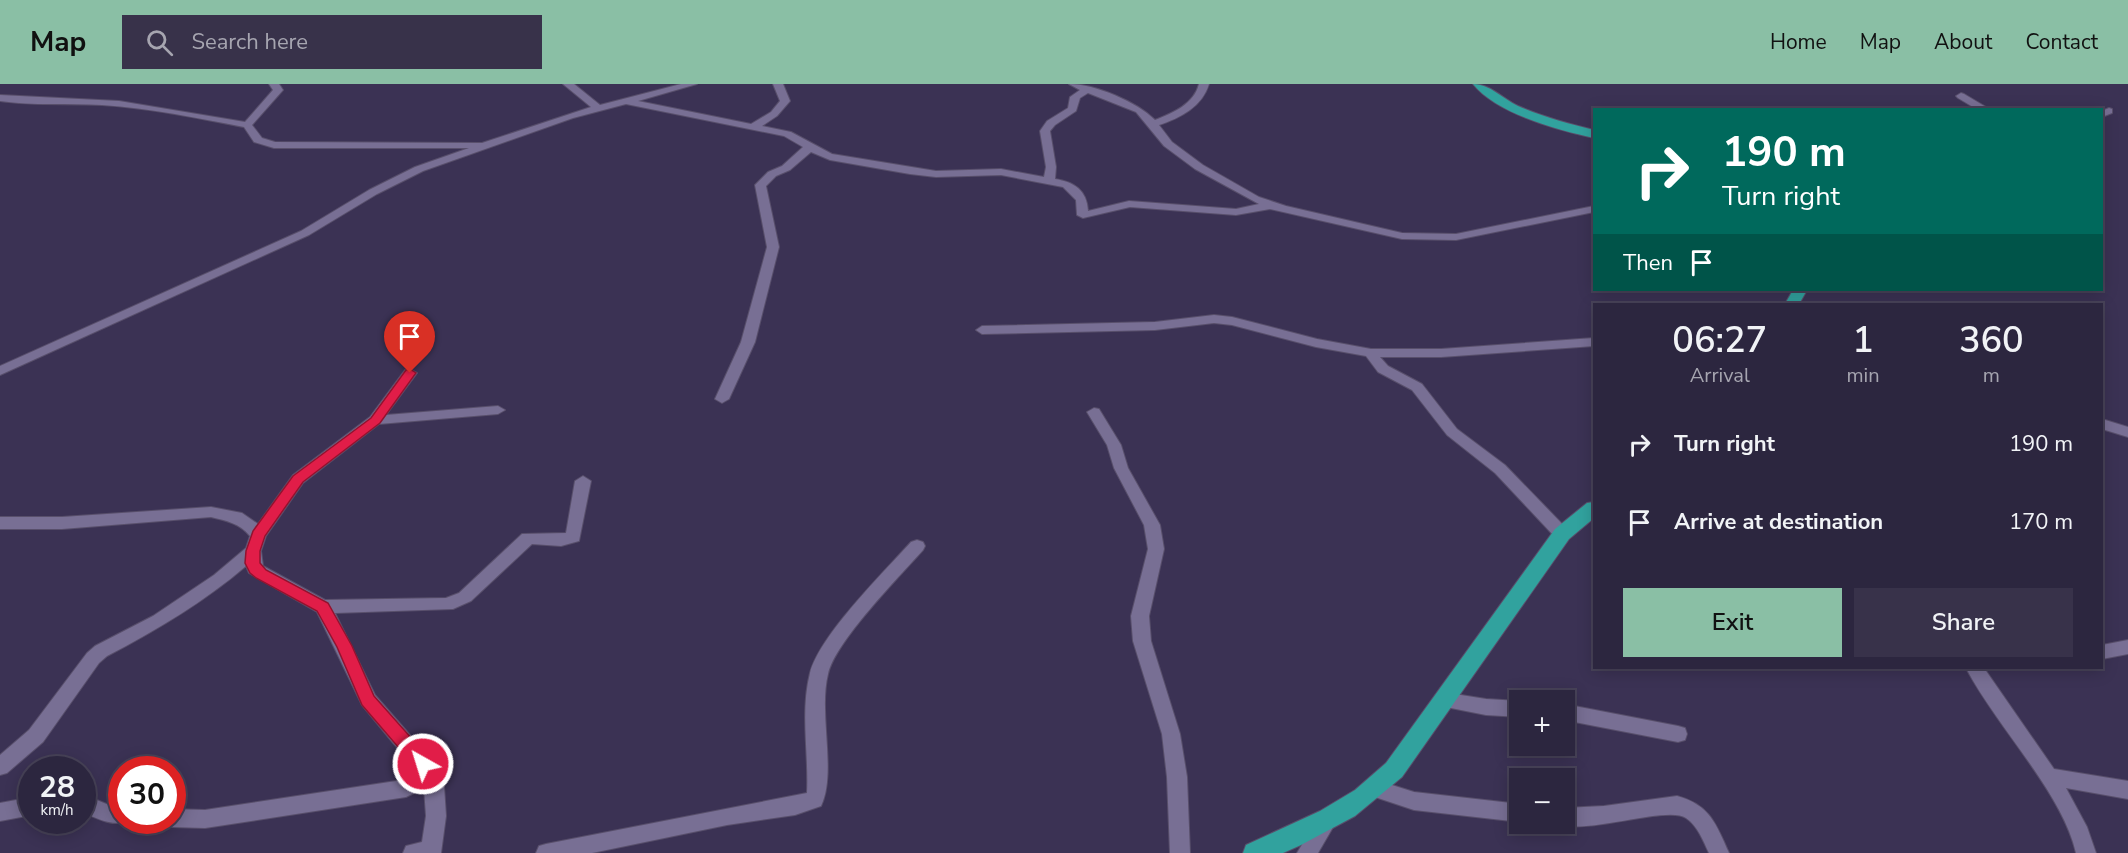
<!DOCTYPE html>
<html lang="en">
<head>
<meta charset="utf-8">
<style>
	body { margin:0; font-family:"Nunito Sans",sans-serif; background:#38324a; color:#f1f3f6; height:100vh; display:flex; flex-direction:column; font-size:22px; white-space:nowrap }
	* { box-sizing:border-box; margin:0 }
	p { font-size:20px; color:#a6a5b0 }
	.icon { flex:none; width:33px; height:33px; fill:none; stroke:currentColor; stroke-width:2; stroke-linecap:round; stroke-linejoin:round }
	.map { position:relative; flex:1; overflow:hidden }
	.panel { position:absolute; left:1593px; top:219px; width:510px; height:366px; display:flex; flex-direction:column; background:#2c263f; border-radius:0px; box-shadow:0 3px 15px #0003,0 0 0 2px #484359 }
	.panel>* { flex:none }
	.guide { position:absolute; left:1593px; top:24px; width:510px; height:183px; border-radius:0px; box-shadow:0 3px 15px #0003,0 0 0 2px #484359; background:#00695c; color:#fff; overflow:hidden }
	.tools { position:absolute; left:1509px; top:606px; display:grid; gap:12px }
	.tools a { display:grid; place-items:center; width:66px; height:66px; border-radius:0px; background:#2c263f; box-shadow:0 3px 15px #0003,0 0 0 2px #484359; font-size:30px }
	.speed { position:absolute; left:18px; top:672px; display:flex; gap:12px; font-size:30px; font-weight:700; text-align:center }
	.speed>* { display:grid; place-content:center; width:78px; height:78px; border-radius:50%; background:#2c263f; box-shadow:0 3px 15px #0003,0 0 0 2px #484359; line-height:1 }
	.speed small { font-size:15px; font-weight:400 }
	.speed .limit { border:9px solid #d22; background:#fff; color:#111 }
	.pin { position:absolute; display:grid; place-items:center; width:51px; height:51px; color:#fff; margin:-62px -26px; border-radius:50% 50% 50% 0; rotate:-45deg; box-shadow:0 0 6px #0007 }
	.pin .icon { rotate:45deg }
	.me { position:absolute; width:66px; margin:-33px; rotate:321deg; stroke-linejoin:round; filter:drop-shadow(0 0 4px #0008) }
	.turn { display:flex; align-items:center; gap:21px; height:126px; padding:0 30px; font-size:27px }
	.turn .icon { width:78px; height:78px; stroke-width:2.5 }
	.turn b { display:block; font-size:42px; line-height:51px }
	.then { display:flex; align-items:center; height:57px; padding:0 30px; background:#0003; gap:12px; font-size:22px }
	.eta { display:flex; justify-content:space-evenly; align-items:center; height:102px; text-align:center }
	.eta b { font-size:36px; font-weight:600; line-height:42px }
	.cta { display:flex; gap:12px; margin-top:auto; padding:12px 30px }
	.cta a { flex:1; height:69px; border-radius:0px; background:#8abfa5; color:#111; font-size:24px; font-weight:600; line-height:69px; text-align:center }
	.cta a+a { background:#38324a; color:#f1f3f6 }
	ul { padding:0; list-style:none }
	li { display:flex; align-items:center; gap:18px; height:78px; padding:0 30px }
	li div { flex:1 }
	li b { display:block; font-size:22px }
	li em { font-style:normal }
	header { display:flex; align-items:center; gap:36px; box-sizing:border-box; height:84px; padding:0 30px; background:#8abfa5; color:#111 }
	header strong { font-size:28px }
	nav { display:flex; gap:33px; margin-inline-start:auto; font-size:21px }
	.search { width:420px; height:54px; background:#38324a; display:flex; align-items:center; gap:15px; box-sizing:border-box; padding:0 21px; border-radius:0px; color:#a6a5b0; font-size:22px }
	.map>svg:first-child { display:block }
</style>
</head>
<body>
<header>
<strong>Map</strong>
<div class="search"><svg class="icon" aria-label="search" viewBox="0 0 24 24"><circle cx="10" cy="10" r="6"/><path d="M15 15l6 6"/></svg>Search here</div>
<nav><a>Home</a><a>Map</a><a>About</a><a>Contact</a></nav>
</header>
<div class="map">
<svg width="2128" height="769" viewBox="0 0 2128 769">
	<rect width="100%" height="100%" fill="#3b3254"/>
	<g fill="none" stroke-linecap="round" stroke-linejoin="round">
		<defs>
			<path id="minor" d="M269,0h10l4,6 -31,35 10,13 13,4 207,1 109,-36 -28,-23h11l26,21 81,-21h16l-59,17 113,23 20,-12 9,-11 -7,-17h10l7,17 -13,15 -15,10 29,6 41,22 104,17 65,-2 43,8 2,-10 -6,-36 7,-10 21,-13 2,-11 10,-7 -11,-6c26,0 68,18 86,36 18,-7 39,-16 44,-36h10c-7,23 -29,34 -50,41l13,17 31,23 56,32 27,9 116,27 54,1 138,-28v6l-138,28 -54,-1 -132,-30 -34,6 -106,-8 -47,11 -6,-3 -1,-15 -13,-13 -62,-12 -65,2 -26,-3 -80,-14 -19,-8 -21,18 -14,6 -10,10 13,61 -24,95 -26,57 -7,4 -7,-4 26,-57 26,-95 -12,-62 13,-13 14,-6 21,-19 -19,-11 -158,-32 -53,14 -150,53 -46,23 -68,41 -309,140v-9l301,-135 68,-41 46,-23 54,-19h-195l-20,-6 -10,-15c-47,-9 -94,-19 -142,-22 -34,-2 -68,1 -102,-4v-6l119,6 126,21 28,-32zM1088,9l48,19 28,34 31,23 64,35 -23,5 -107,-8 -41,10c-1,-21 -14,-29 -33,-32l1,-12 -6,-36 5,-6 21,-14 4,-13z
				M1961,9l3,1 27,16h-13l-20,-12 -2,-2z
				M2109,24l3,1v4l-10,4v-6z
				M1214,231l18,2 85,22 54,10h70l153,-11v8l-153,11h-61l8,9 34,18 35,45 48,36 63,65 2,4 -2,4h-12l-61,-65 -48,-38 -35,-45 -34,-18 -12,-16 -50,-9 -84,-22 -18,-2 -59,7 -173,4 -6,-4 6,-4 173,-4z
				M410,285l7,4 -31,42 112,-9 7,4 -7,4 -119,10 -76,59 -37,53 -5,15 2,15 62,34 121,-2 13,-5 63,-59 44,-1 9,-52 8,-5 8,5 -12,60 -18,5 -29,-2 -61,57 -18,8 -118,4 40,82 55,63 14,28 2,30 -5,37h-38l3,-7 16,-4 4,-26 -2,-28 -18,9 -201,31 -33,-1 -7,-3 -2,-4h9v-11l33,1 198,-30 14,-8 -55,-67 -45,-93 -68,-39 -3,-7c-42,36 -89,64 -139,90l-8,7 -56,79 -36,31 -7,2v-20l29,-25 58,-77 8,-7 58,-30 61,-41 32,-27 4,-12c-11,-13 -23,-15 -39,-19l-149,12h-62v-12h62l149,-10 31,6 16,11 35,-49 77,-58 35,-47z
				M1094,324l5,1 22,36 7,23 32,57 4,24 -15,67 2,25 29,93 7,43 3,76h-20l-3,-76 -5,-43 -29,-93 -2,-25 17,-67 -4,-24 -30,-57 -7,-23 -20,-33z
				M2102,335l26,8v10l-26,-8z
				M917,456l6,2 2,4 -2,4c-24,27 -88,92 -95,124 -10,40 9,98 -7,132l-26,9 -68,10 -135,28h-56l3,-7 7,-2 261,-51c2,-39 -7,-81 3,-120 10,-38 74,-101 101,-131z
				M2128,556v14l-26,5v-14z
				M1966,584h18l70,101 74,12v18l-62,-11 21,39 9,26h-20c-14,-61 -80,-127 -110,-185z
				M1442,608l44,7 34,2v16l-34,-2 -50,-10 -3,-5 3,-5z
				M1564,620l114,22 7,2 2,6 -2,6 -7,2 -114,-22z
				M1376,696l38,12 106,12v18l-106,-12 -45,-15 -3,-6 3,-6z
				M82,710l27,11 13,1v14l7,1c-16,6 -31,-2 -47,-9z
				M1677,712c33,9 39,28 52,57h-20c-6,-12 -11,-27 -23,-35 -18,-13 -99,17 -129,6h7v-16l40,-2z
				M32,713v18l-32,6v-18z
				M1326,729l7,3 3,6 -18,31h-21l22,-37z"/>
			<path id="major" d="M1473,0c17,0 30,15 45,22 25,11 51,18 76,24v8c-36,-8 -97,-24 -121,-54z
				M1793,206h14l-8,14h-14z
				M1594,418v16l-25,21 -167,238 -47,39 -54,29 -18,8h-40l3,-8 74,-34 35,-21 31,-27 169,-234 32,-26z"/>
		</defs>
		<!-- minor casing -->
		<use href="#minor" stroke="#584f6b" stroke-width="2"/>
		<!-- major casing -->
		<use href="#major" stroke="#584f6b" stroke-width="2"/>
		<!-- minor -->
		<use href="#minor" fill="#786f94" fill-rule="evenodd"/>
		<!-- major -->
		<use href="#major" fill="#31a29e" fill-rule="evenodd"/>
	</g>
	<!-- route -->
	<path fill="#e11d48" stroke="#92132f" stroke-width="1.5" d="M410,285l6,4 -36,50 -77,59 -38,54 -5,15v12l6,7 62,33 24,43 22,50 55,62 3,6 -3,5 -6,2 -6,-2 -55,-64 -25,-58 -20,-36 -61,-33 -6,-5 -5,-10 1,-12 7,-20 40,-55 78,-58 35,-48z"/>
</svg>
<div class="tools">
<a>+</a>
<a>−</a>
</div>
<div class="speed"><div>28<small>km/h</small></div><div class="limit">30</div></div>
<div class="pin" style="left:410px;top:289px;background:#d93025"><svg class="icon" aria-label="arrive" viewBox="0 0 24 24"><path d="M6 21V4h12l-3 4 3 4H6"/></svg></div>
<svg class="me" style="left:423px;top:680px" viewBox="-20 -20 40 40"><circle r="17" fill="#e11d48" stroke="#fff" stroke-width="3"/><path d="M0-11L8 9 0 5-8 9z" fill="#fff"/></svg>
<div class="guide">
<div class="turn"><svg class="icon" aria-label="right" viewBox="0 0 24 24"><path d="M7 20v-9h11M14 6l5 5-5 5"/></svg><div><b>190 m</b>Turn right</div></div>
<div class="then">Then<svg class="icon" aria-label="arrive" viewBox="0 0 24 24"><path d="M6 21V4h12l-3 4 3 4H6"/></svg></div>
</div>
<section class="panel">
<div class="eta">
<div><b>06:27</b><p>Arrival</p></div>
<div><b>1</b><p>min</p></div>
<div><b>360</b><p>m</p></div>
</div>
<ul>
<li><svg class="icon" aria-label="right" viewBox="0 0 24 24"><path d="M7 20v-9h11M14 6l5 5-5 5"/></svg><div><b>Turn right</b></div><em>190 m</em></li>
<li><svg class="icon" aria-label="arrive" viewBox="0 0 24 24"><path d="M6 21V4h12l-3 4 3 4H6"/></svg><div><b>Arrive at destination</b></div><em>170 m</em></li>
</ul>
<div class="cta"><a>Exit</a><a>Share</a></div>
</section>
</div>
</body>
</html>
